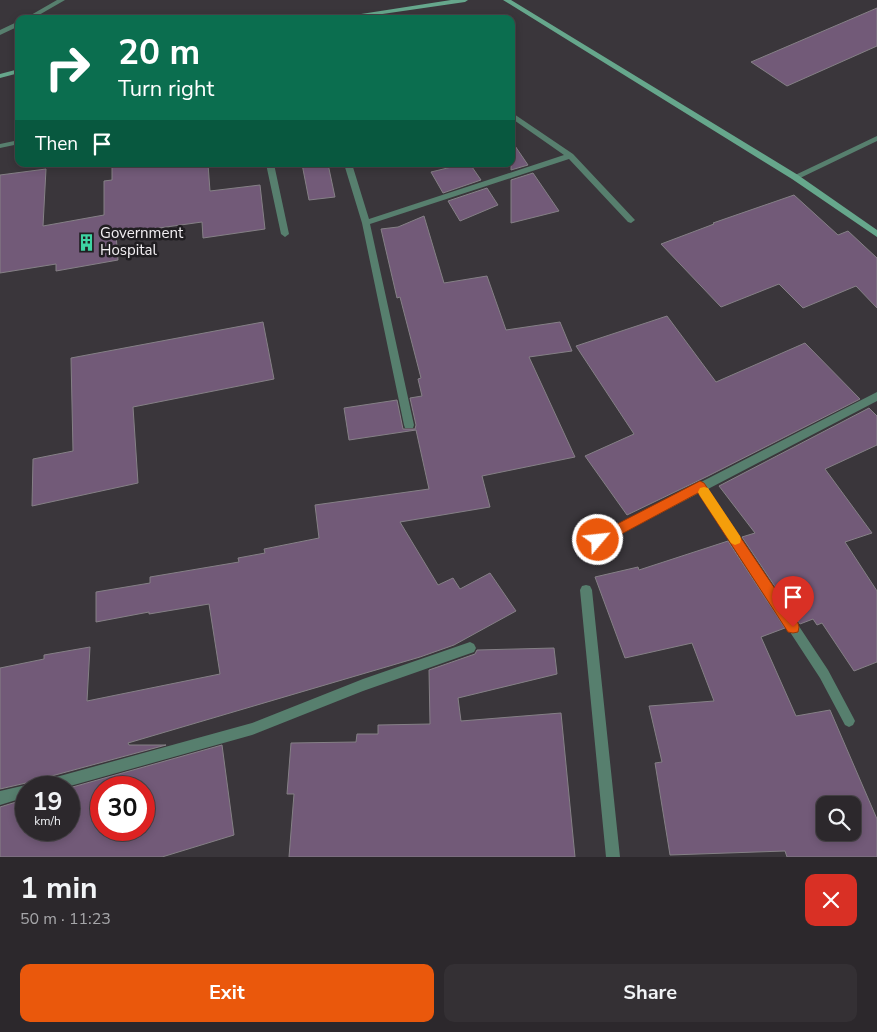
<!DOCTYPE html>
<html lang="en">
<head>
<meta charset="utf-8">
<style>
	body { margin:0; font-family:"Nunito Sans",sans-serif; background:#343034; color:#f1f3f6; height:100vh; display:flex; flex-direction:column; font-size:19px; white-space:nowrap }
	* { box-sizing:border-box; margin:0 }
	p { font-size:16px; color:#a6a6a9 }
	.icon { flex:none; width:28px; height:28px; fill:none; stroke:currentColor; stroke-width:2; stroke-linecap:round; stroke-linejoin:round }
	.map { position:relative; height:857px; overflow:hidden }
	.drawer { display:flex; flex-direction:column; background:#2c282c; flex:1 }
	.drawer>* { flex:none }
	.guide { position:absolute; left:15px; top:15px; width:500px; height:152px; border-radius:10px; box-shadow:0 2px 8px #0003,0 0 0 1px #484448; background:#0b6e4f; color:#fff; overflow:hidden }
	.buttons { position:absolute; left:816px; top:796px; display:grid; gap:10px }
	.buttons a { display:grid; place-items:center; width:45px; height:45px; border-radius:10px; background:#2c282c; box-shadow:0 2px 8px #0003,0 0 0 1px #484448; font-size:25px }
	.speed { position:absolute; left:15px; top:776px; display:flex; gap:10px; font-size:25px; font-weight:700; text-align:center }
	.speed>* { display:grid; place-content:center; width:65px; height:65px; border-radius:50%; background:#2c282c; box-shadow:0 2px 8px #0003,0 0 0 1px #484448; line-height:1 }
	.speed small { font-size:12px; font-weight:400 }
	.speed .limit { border:8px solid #d22; background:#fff; color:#111 }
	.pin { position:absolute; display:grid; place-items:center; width:42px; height:42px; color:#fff; margin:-51px -21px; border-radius:50% 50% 50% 0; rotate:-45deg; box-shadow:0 0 5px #0007 }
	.pin .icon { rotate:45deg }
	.me { position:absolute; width:55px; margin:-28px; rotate:62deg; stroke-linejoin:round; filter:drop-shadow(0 0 4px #0008) }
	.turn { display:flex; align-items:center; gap:18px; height:105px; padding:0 20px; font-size:22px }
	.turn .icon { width:65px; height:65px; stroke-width:2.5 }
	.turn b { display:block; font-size:35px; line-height:42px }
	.then { display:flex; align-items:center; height:48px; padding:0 20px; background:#0003; gap:10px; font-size:19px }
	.round { display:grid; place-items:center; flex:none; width:52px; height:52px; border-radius:10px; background:#343034 }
	.headline { display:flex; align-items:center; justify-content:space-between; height:85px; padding:0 20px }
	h1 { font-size:30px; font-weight:700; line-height:38px }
	.button { display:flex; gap:10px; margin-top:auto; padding:10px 20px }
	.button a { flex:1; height:58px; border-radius:10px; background:#ea580c; color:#fff; font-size:20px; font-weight:700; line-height:58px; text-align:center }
	.button a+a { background:#343034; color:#f1f3f6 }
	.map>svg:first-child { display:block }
</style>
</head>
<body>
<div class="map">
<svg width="877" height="857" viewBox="0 0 877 857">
	<rect width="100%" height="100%" fill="#3a363b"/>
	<!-- building -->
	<path fill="#725a78" stroke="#858086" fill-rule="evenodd" d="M877,8v38l-90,40 -36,-24z
		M511,140l17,25 -17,5z
		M138,164h70l2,27 50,-6 5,44 -62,9 -1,-16 -86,12 2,26 -62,11v-7l-56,9v-98l46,-6 -3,57 61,-11v-34l8,-1v-13z
		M302,164h26l7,33 -26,3z
		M464,164h6l11,16 -38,13 -12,-21z
		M533,173l26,38 -48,12v-43z
		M487,188l11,17 -38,16 -12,-20z
		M794,195l44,40 10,-4 29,27v50l-21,-22 -53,22 -24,-24 -58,23 -60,-63 53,-20 -1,-1z
		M424,216l20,67 43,-7 19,54 54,-8 12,29 -43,6 46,100 -93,19 8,31 -90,15 38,63 15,-7 7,11 30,-16 26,38 -62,34 -34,12 -292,86 1,2h37l-133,36 -2,5 -5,-3 -26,6v-121l44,-9v-4l46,-8 -3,54 133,-27 -11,-70 -60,10v-2l-53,10v-30l54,-9v-6l89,-15 -1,-4 27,-5 -1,-4 55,-11 -4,-33 114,-16 -13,-59 -67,10 -5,-32 53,-8 6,29h12l1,-4 -6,-27 12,-2 -4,-17 3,-1 -21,-81 -3,1 -16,-69 17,-2z
		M667,316l49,66 89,-39 55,56 -152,77 -81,39 -42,-59 49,-22 -58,-88z
		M263,322l11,57 -141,28 5,76 -106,23 1,-47 40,-8 -2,-93z
		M869,408l8,8v29l-52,24 47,64 -27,9 32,49v71l-23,9 -32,-48 -5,2 -4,-6 -13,5 -58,-87 13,-4 -36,-47z
		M728,541l57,87 -24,9 35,79 34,-6 47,109v38h-90l-2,-6 -115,4 -15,-92 7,-1 -13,-56 65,-5 -22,-58 -67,15 -30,-81 43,-10 1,3zM825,805h27v27h-27z
		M554,648l3,26 -99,24 3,23 100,-8 14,144h-286l5,-63h-7l4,-51 65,-1 1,-8h21v-9l52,-1 -1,-54 46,-16 2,-4z
		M222,745l12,90 -72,22h-162v-50l26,-8v31h43v-42zM101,788h43v42h-43z"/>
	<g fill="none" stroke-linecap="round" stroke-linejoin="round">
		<!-- street -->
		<path fill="#577f6e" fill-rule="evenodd" d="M57,0h8l-33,19h-8z
			M19,21v5l-19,9v-5z
			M511,112l62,42 62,66 -4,3 -3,-1 -59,-63 -199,65 44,201 -1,3h-8l-1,-3 -42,-202 -18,-59h8l17,55 195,-64 -53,-37z
			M877,136v5l-79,38 -3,1 -4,-3z
			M19,140v4l-19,4v-4z
			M266,164h8l15,70 -4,3 -4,-3z
			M877,392v9l-169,88 120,181 25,47 2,4 -2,4 -4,2 -4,-2 -25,-47 -121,-185 -114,60 -4,1 -4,-1 -1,-4 1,-4 118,-60 1,-2 5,-1z
			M586,585l4,1 2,4 28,267h-14l-26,-267 2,-4z
			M470,642l4,2 2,4 -2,4 -111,39 -111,44 -189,53h-31l1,-5 5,-1 214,-59 111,-44z
			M26,785l5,3h-5v9l-26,8v-14z"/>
		<!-- secondary -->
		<path fill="#66a78c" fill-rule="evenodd" d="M451,0h17l-3,2 -117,17h-19z
			M503,0h8l287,175 79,55v7l-85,-58z
			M19,69v4l-19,5v-4z"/>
	</g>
	<!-- route -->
	<path fill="#ea580c" stroke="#983908" d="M700,481l4,2 94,140 1,4 -1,5 -5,1 -5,-1 -90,-139 -95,51 -5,1 -4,-1 -2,-4 2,-4z"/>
	<!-- slow -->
	<path fill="#f59e0b" d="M704,487l4,1 32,48 1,3 -1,4 -5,2 -4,-2 -31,-47 -2,-4 2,-4z"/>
	<!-- icons -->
	<defs>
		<symbol id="building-bare" viewBox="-9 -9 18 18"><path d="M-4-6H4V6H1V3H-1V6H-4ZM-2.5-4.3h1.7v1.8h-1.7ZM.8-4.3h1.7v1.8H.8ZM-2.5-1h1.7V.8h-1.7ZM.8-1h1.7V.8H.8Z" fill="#3ed4a3" stroke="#201e21" stroke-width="2.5" paint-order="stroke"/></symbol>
	</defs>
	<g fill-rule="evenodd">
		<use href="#building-bare" x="74" y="230" width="25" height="25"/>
	</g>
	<g text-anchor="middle" stroke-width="5" stroke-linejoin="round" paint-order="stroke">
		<!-- poi labels -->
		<g font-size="15" fill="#f2eff2" stroke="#201e21" text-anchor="start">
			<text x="100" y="238">Government<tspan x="100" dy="17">Hospital</tspan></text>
		</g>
	</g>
</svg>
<div class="buttons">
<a><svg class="icon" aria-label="search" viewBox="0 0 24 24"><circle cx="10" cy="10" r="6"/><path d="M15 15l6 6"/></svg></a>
</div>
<div class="speed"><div>19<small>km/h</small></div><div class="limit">30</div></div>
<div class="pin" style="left:793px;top:627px;background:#d93025"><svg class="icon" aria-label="arrive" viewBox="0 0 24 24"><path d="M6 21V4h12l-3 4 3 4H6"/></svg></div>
<svg class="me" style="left:598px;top:540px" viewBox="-20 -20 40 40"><circle r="17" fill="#ea580c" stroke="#fff" stroke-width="3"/><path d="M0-11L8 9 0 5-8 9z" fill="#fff"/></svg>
<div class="guide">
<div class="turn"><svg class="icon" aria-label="right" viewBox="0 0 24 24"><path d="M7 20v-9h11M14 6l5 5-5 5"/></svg><div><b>20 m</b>Turn right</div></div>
<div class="then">Then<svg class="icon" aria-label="arrive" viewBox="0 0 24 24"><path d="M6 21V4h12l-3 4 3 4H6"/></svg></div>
</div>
</div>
<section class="drawer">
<div class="headline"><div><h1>1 min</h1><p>50 m · 11:23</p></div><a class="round" style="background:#d93025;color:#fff"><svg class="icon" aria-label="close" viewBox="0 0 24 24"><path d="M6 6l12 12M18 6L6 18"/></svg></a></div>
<div class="button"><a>Exit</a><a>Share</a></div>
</section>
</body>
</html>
